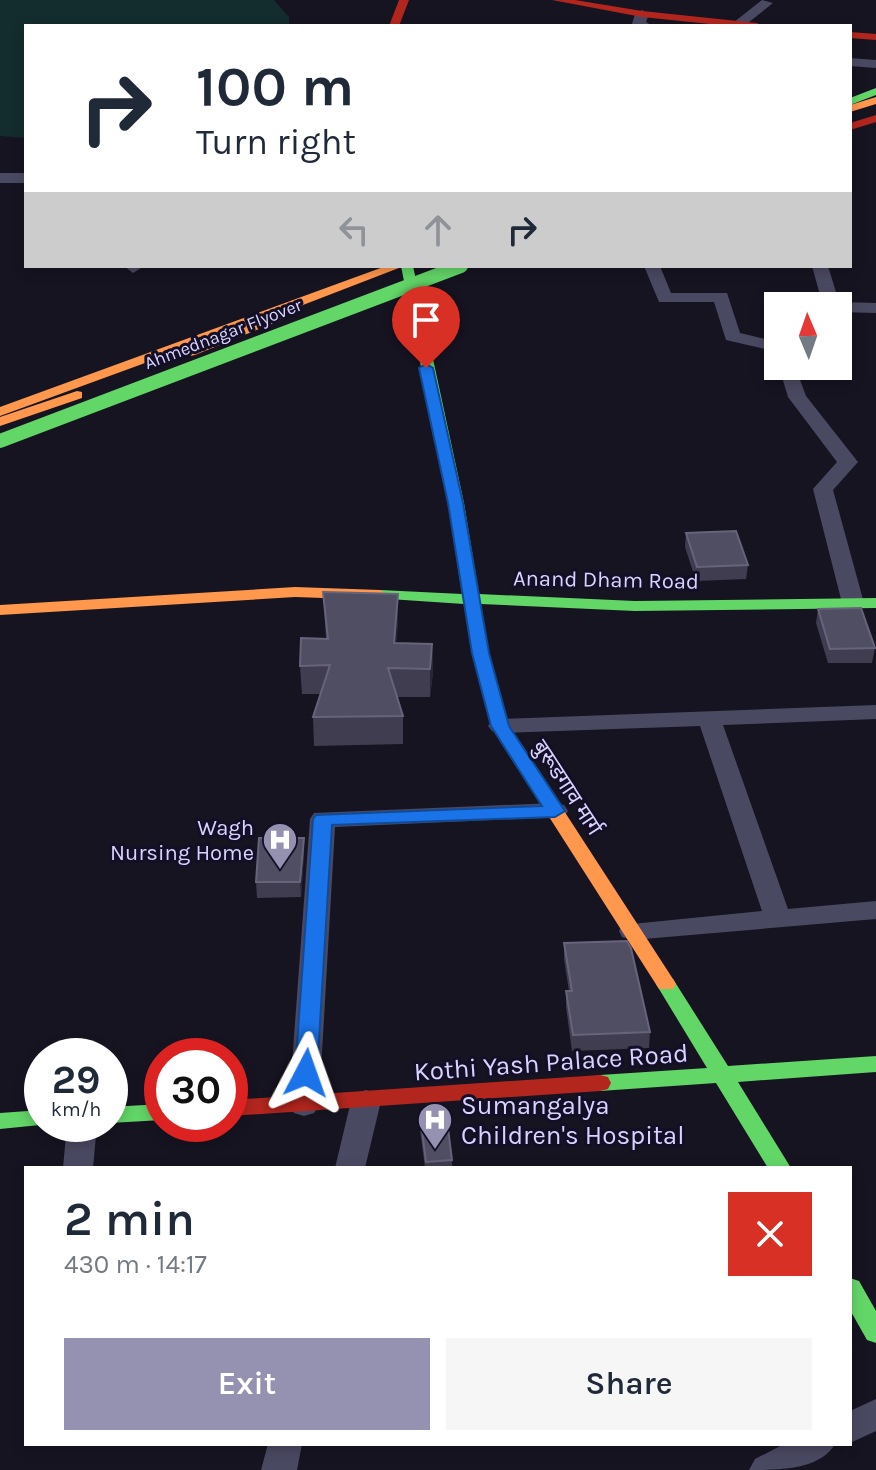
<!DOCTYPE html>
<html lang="en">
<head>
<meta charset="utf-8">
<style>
	body { margin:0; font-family:Karla,"Noto Sans Devanagari",sans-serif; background:#f6f6f7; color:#1f2937; height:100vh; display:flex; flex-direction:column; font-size:30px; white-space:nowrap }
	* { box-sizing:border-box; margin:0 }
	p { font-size:26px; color:#747a83 }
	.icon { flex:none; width:44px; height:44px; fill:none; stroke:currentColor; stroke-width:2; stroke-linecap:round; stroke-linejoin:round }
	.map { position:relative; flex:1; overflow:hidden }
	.sheet { position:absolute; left:24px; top:1166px; width:828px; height:280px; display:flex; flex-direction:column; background:#fff; border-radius:0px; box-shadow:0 4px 12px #0003 }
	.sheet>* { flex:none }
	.guide { position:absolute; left:24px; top:24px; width:828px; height:244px; border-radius:0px; box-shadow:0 4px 12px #0003; background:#fff; color:#1f2937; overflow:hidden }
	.needle { width:52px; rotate:358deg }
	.buttons { position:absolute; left:764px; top:292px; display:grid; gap:16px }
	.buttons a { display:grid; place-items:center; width:88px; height:88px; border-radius:0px; background:#fff; box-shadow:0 4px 12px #0003; font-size:40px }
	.speed { position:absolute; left:24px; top:1038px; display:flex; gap:16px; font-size:40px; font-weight:700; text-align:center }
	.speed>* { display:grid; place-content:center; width:104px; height:104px; border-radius:50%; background:#fff; box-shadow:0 4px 12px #0003; line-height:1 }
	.speed small { font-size:20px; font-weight:400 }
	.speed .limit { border:12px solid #d22; background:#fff; color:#111 }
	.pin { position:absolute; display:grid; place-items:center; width:68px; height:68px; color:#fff; margin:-82px -34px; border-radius:50% 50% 50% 0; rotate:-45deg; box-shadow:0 0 8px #0007 }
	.pin .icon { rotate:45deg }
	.me { position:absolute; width:88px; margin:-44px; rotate:4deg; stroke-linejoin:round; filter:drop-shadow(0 0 6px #0008) }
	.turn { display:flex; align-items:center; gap:28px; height:168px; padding:0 40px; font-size:36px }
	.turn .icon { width:104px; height:104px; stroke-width:2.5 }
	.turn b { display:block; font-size:56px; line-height:68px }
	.lanes { display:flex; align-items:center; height:76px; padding:0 40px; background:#0003; justify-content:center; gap:40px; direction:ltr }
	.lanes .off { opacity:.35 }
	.round { display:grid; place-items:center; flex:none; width:84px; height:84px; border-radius:0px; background:#f6f6f7 }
	.overview { display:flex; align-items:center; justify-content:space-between; height:136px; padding:0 40px }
	h1 { font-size:48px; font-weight:600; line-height:60px }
	.primary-button { display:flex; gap:16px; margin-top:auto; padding:16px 40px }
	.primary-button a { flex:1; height:92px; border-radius:0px; background:#9591b1; color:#fff; font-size:32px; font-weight:600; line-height:92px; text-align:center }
	.primary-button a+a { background:#f6f6f7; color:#1f2937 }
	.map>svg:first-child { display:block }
</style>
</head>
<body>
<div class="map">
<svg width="876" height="1470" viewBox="0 0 876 1470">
	<rect width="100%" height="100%" fill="#161421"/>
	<!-- green -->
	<path fill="#132c2d" d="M0,0h274l15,17v9h-263v112l-26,-2z"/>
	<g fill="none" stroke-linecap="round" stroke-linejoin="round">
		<!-- street -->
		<path fill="#4a4962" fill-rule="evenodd" d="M762,0l11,3 -29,23h-15z
			M642,10l7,4 -3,8 7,4 -21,-2 3,-10z
			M850,58l26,2v8l-26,-2z
			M0,173h26v10h-26z
			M124,266h16l1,2 -8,5z
			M644,266h16l11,27h56l13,40 38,9v10l-52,-12 -12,-38h-55z
			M812,266h16l11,36 37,1v10l-38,-1v-6h-15z
			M778,364l17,2 11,30 52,66 -25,28 31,113 -3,5h-16l-3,-5 -29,-114 24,-27 -49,-65z
			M876,705v14l-153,6 65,184 88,-8v18l-244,21 -10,-3 -3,-6 3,-6 140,-14 -62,-185 -200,7 -8,-2 -4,-5 4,-5 8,-2z
			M555,803l9,2 4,6 -4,6 -229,10 -16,278 -5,8 -10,3 -10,-3 -5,-8 21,-286 4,-6z
			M366,1090l10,3 5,8 -16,67h-30l16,-67 5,-8z
			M67,1124h30l-4,44h-30z
			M876,1399v32l-26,12v-32z
			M268,1444h34l-5,26h-36z
			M784,1444h51c-15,26 -56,26 -86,26l6,-11z"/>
		<!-- fast -->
		<path fill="#63d668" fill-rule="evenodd" d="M876,88v7l-26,10v-7z
			M401,266h12l51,237 15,91 156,7 241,-3v10l-241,3 -154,-7 6,42 -8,5 -8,-5 -7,-42 -90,-6 -2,-3 2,-3 6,-2 82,4 -14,-91z
			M666,977l7,2 55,87 148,-10v16l-138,10 53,86h-23l-52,-85 -116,8 -8,-2 -3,-6 3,-6 8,-2 107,-7 -51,-84 3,-5z
			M162,1104v16l-52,3v-16z
			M42,1110v14h8l-50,5v-16z
			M850,1278l9,3 17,30v32l-9,-3 -17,-30z"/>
		<!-- slow -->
		<path fill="#ff974d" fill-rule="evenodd" d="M876,97v7l-26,8v-7z
			M386,266h18l-127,49 4,3 -2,3 -84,34 -5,1 -7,-4 14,-8 -197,72v-9z
			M77,391l5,1v6l-82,28v-9z
			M295,587l85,3 8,5 -8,5 -85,-3 -295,18v-10z
			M479,641l8,5 22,80 164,253 3,5 -3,5h-14l-168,-263 -20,-80z"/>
		<!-- jam -->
		<path fill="#b3261e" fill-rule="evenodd" d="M399,0h10l-10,26h-10z
			M552,0h23l67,11 115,12 5,3h-33l-87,-9z
			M850,32l26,2v6l-26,-2z
			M876,115v7l-26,8v-7z
			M600,1075l8,2 3,6 -3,6 -8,2 -370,25v-16z"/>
		<!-- fast-bridge -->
		<path stroke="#63d668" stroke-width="14" d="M0,441l461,-175"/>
	</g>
	<!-- wall -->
	<path fill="#403d50" d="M686,533l62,32 -2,14 -50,2 -11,-34z
		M323,592l75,29 -2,22 36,1 1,28 -3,25h-33l6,19v28l-89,2 -1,-29 8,-23h-19l-2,-28 26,-27z
		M818,609l57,39 -3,15h-44l-12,-40z
		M304,838v16l-3,43 -44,1 -1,-16z
		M564,943l86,89 -1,16 -77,3 -6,-44v-16h3l-5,-32z
		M420,1114l32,46v8h-27l-5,-38z"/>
	<!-- shaded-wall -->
	<path fill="#282635" d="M398,594v27l-4,50v-28z
		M432,644l1,28 -3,25v-28z
		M304,838v16l-3,43 -1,-15z"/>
	<!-- building -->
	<path fill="#504e63" stroke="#66637b" stroke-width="2" d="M736,531l12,34 -51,2 -11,-34z
		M323,592l75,2 -4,49 38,1 -2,25 -42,-1 15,48 -90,1 17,-52 -30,1 1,-28 27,1z
		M861,608l14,40 -45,1 -12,-40z
		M259,838h45l-4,44h-44z
		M627,941l4,7 19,84 -77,3 -7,-44h6l-8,-48z
		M446,1112l6,48 -26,2 -6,-48z"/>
	<!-- route -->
	<path fill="#1a73e8" stroke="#114b97" stroke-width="2" d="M426,364l7,4 30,135 26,150 20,73 56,85 -10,6 -223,8 -15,248 -3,6h-15l-4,-6 18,-254 3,-4 226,-9 -51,-80 -19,-73 -24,-150 -29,-135z"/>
	<!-- icons -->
	<defs>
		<symbol id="hospital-pin" viewBox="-11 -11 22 30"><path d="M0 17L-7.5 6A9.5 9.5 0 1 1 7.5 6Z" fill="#9591b1" stroke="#130f26"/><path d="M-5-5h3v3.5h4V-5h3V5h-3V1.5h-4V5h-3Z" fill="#fff"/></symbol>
	</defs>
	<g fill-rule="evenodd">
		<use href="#hospital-pin" x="260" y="820" width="40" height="54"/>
		<use href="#hospital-pin" x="415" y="1100" width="40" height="54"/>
	</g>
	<g text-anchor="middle" stroke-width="6" stroke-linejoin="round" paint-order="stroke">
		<!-- far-street labels -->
		<g font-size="18" fill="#d9d4ff" stroke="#130f26">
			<text transform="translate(223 334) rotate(-21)" y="6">Ahmednagar Flyover</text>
		</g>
		<!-- street labels -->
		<g font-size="22" fill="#d9d4ff" stroke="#130f26">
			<text transform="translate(606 579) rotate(1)" y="8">Anand Dham Road</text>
			<text transform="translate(568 787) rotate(57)" y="8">बुरूडगाव मार्ग</text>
		</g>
		<!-- poi labels -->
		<g font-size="22" fill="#d9d4ff" stroke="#130f26" text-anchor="end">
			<text x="254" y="835">Wagh<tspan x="254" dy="25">Nursing Home</tspan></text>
		</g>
		<!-- near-street labels -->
		<g font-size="26" fill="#d9d4ff" stroke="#130f26">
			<text transform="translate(551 1062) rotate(-4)" y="9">Kothi Yash Palace Road</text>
		</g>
		<!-- near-poi labels -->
		<g font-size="26" fill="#d9d4ff" stroke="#130f26" text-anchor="start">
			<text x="461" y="1114">Sumangalya<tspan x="461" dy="30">Children's Hospital</tspan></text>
		</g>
	</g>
</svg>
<div class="buttons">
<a><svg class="needle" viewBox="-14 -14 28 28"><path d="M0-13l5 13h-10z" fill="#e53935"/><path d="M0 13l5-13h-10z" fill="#747a83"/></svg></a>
</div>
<div class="speed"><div>29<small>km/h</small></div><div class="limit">30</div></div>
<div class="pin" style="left:426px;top:368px;background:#d93025"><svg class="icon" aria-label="arrive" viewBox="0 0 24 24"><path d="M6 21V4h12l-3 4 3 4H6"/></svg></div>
<svg class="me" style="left:306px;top:1073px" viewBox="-20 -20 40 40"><path d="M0-17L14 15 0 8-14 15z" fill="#1a73e8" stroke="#fff" stroke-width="4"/></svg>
<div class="guide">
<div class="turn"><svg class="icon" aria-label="right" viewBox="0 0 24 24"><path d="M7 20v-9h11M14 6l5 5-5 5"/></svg><div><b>100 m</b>Turn right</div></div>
<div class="lanes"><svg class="icon off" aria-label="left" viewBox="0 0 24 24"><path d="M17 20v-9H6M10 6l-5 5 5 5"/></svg><svg class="icon off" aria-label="ahead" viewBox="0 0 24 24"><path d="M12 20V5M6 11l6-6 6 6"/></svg><svg class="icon" aria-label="right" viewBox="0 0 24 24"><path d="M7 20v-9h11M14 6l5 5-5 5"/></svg></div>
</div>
<section class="sheet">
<div class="overview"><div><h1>2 min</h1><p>430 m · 14:17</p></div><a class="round" style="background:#d93025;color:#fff"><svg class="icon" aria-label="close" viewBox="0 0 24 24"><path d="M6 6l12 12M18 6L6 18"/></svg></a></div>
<div class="primary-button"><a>Exit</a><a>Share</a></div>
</section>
</div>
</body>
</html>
